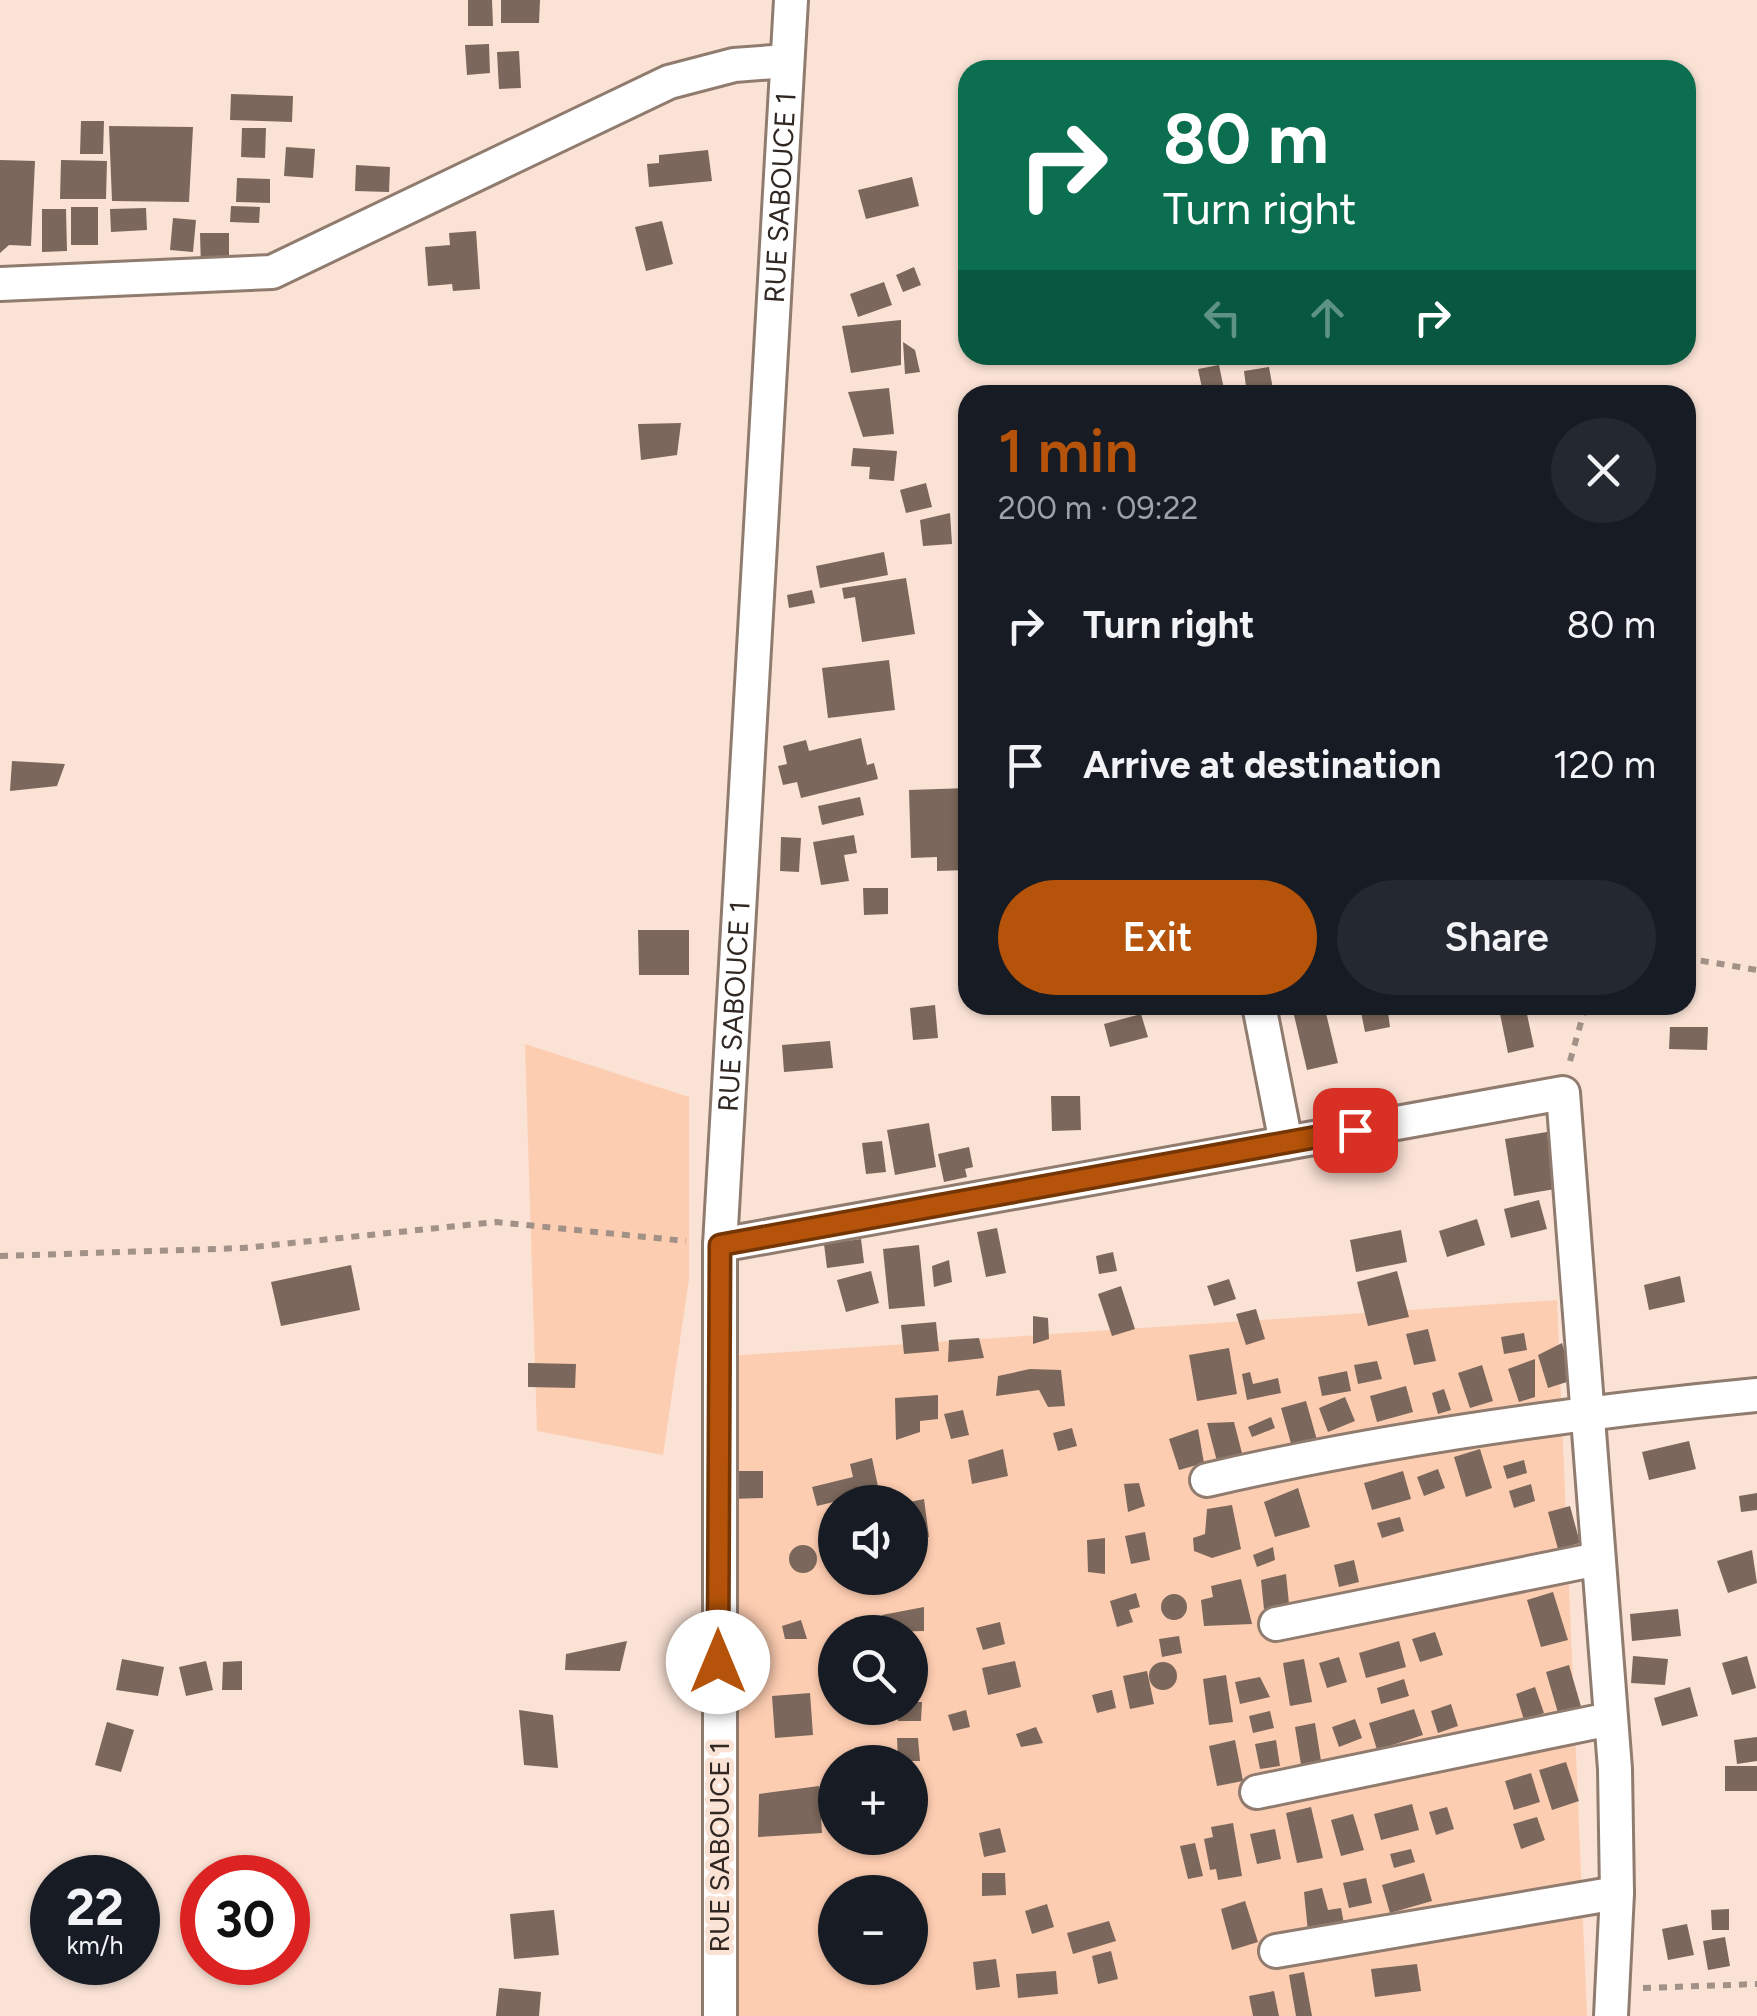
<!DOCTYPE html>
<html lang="en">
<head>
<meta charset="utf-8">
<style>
	body { margin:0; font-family:Figtree,sans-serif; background:#242831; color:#f1f3f6; height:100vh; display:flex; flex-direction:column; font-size:38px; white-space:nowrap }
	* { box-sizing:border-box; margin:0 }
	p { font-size:32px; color:#9ea1a6 }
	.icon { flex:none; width:55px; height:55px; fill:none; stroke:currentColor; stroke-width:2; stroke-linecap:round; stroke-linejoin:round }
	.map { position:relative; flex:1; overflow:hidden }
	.panel { position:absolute; left:958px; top:385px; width:738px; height:630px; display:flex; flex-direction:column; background:#171b24; border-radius:30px; box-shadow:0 2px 8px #0004 }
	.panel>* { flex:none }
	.guide { position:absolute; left:958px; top:60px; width:738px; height:305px; border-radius:30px; box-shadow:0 2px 8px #0004; background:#0b6e4f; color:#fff; overflow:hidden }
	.controls { position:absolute; left:818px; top:1485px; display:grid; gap:20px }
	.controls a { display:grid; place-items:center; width:110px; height:110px; border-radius:50%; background:#171b24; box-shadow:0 2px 8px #0004; font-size:50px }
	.speed { position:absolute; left:30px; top:1855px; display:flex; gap:20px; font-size:50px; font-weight:700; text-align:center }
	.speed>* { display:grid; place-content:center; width:130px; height:130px; border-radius:50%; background:#171b24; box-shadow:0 2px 8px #0004; line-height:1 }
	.speed small { font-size:25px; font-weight:400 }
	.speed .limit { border:15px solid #d22; background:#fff; color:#111 }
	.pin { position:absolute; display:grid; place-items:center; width:85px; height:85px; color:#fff; margin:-42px; border-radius:20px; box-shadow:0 5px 15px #0006 }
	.me { position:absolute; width:110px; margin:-55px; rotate:0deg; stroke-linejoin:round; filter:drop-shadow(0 0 8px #0008) }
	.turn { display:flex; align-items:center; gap:35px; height:210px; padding:0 40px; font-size:45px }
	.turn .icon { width:130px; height:130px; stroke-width:2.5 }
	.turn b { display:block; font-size:70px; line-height:85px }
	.lanes { display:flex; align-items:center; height:95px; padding:0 40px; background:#0003; justify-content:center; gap:50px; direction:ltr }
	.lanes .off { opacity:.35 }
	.round { display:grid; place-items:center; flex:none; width:105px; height:105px; border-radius:52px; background:#242831 }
	.overview { display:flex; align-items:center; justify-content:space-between; height:170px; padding:0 40px }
	h1 { font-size:60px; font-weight:600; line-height:75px; color:#b45309 }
	.button { display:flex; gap:20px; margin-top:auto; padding:20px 40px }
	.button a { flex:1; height:115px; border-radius:60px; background:#b45309; color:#fff; font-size:40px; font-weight:600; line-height:115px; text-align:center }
	.button a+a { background:#242831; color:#f1f3f6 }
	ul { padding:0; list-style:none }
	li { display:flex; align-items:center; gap:30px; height:140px; padding:0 40px }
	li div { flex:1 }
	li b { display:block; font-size:38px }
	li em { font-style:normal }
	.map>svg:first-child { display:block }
</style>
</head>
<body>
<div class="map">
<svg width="1757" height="2016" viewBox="0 0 1757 2016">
	<rect width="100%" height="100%" fill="#fae2d5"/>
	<!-- green -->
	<path fill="#fdcdb1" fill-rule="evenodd" d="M525,1044l164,53v182l-26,176 -126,-24z
		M1557,1300l30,716h-862l-11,-659zM835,1502h75v76h-75zM835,1632h75v76h-75zM835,1762h75v76h-75zM835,1892h75v76h-75z"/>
	<!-- building -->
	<path fill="#7b675b" d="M468,0h24l1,26h-25z
		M501,0h39l-1,23h-38z
		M489,44l1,29 -23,2 -2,-30z
		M519,51l2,37 -22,1 -2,-37z
		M231,94l62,2 -1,26 -62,-2z
		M81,121h23l-1,33h-23z
		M109,126l84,1 -4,75 -77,-1z
		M242,128h24l-1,30 -24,-1z
		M286,147l29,2 -2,29 -29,-2z
		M708,150l4,31 -63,6 -2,-23 12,-1v-8z
		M0,160l35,1 -4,85 -22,-1 -9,8z
		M61,160l46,1 -1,38h-46z
		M356,165l34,2 -1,25 -34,-1z
		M912,177l7,29 -53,13 -8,-29z
		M237,178l33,1v24l-34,-1z
		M231,206l29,1 -1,16 -29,-1z
		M71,207h27v38h-27z
		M146,208l1,22 -36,2 -1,-23z
		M42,209h24l1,42 -25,1z
		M173,218l23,2 -3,32 -23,-2z
		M662,221l11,43 -27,7 -11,-44z
		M476,231l4,58 -27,2 -1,-7 -24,2 -3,-39 25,-2 -1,-12z
		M200,233h29v34h-28z
		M914,267l7,18 -18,7 -7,-17z
		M884,282l8,23 -34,12 -8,-23z
		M901,320v45l-50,8 -9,-47z
		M903,342l12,8 5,22 -15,2z
		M1219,365l5,24 -21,4 -5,-24z
		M1269,367l5,28h-27l-3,-24z
		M889,388l5,46 -31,3 -15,-45z
		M681,423l-4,32 -36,5 -3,-36z
		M853,448l44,3 -3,30 -25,-2 1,-12 -19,-1z
		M926,483l6,24 -26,6 -6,-23z
		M950,513l2,31 -29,2 -3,-26z
		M884,552l4,23 -68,13 -4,-22z
		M906,578l9,56 -53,8 -7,-45 -11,2 -2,-11z
		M812,590l3,13 -26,5 -2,-13z
		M889,660l6,50 -67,8 -6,-50z
		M861,738l6,27 7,-2 4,16 -77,19 -4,-16 -14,3 -5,-19 9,-2 -4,-18 23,-6 3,11z
		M12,761l53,3 -8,22 -47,5z
		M968,788v82l-31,1v-14l-26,1 -2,-68z
		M860,797l4,18 -42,10 -4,-19z
		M854,835l3,18 -13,2 5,26 -28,4 -8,-43z
		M781,837l20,1 -2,34 -19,-1z
		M863,888h25v26l-24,1z
		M638,930h51v45h-50z
		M935,1005l3,33 -25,2 -3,-32z
		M1324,1005l14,58 -31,7 -14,-59z
		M1387,1005l3,22 -25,5 -5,-25z
		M1525,1005l9,42 -26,6 -9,-44z
		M1141,1014l7,23 -38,10 -6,-23z
		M1670,1027h38l-1,23 -38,-1z
		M830,1041l3,27 -49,4 -2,-27z
		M1051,1096h29l1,34 -29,1z
		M929,1123l7,44 -41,8 -8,-45z
		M1547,1132l8,57 -41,7 -9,-57z
		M882,1141l4,31 -20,2 -4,-31z
		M969,1147l4,20 -8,2 2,8 -23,5 -6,-28z
		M1539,1200l8,29 -36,9 -7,-29z
		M1477,1219l8,26 -38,12 -8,-26z
		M997,1228l9,45 -20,4 -9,-45z
		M1401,1230l6,32 -51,10 -6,-32z
		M861,1239l3,24 -37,5 -3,-24z
		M919,1245l6,61 -36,3 -6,-60z
		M1113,1252l4,19 -18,3 -3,-18z
		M949,1260l3,22 -18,5 -2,-21z
		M351,1265l9,45 -79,16 -10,-44z
		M871,1271l8,32 -33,9 -9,-32z
		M1397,1271l12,46 -41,9 -11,-44z
		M1680,1276l5,26 -36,8 -5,-25z
		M1229,1279l7,20 -22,7 -7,-20z
		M1121,1286l14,43 -23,7 -14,-42z
		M1256,1309l9,30 -19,6 -10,-31z
		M1033,1316l15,2 1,21 -16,5z
		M936,1322l3,29 -35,3 -3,-29z
		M1428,1329l8,32 -22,4 -8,-31z
		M1524,1333l3,17 -23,4 -3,-17z
		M979,1338l5,20 -36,4 1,-22z
		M1562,1343l11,37 -25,8 -10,-33z
		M1229,1348l8,46 -40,7 -8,-46z
		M1535,1359v38l-16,5 -11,-33z
		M1377,1361l5,18 -24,5 -4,-19z
		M528,1363l48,1 -1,24 -47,-1z
		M1482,1365l11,36 -23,7 -12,-35z
		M1030,1369l31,1 4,36 -17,1 -9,-17 -43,6 2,-20z
		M1347,1371l4,20 -29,5 -4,-19z
		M1250,1372l3,12 25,-6 3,15 -34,7 -5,-26z
		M1406,1386l7,26 -36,10 -7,-26z
		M1444,1389l7,21 -13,4 -6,-21z
		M938,1395v24l-18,2v11l-24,8 -1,-42z
		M1345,1397l10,24 -27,11 -9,-24z
		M1306,1401l11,39 -25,7 -11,-39z
		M963,1410l6,25 -18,4 -7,-25z
		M1271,1417l4,11 -23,9 -4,-10z
		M1234,1422l10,39 -24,12 -13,-50z
		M1072,1428l5,18 -19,5 -5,-18z
		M1198,1429l6,34 -25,7 -10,-31z
		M1689,1441l7,28 -47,11 -7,-28z
		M1003,1449l5,27 -36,8 -4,-24z
		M1480,1449l12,39 -26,9 -12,-40z
		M872,1458l7,33 -62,15 -5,-19 41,-10 -3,-13z
		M1524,1460l3,13 -20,6 -4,-13z
		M1438,1469l7,19 -21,8 -7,-19z
		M728,1471h35v27l-34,1z
		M1403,1471l8,28 -39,11 -8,-27z
		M1139,1483l6,23 -17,6 -4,-28z
		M1531,1484l4,17 -21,7 -5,-17z
		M1298,1488l12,39 -35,10 -11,-35z
		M1757,1493v17l-16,2 -2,-16z
		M924,1499l5,38 -19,3v-38z
		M1232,1505l9,44 -29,9 -18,-7 -1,-13 12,-4 2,-25z
		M1570,1506l10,37 -22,6 -10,-37z
		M1400,1517l4,14 -22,7 -5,-15z
		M1145,1532l5,28 -19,4 -6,-28z
		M1105,1538v36l-17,-2 -1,-32z
		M789 1559a14 14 0 1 1 28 0a14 14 0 1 1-28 0Z
		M1273,1547l2,13 -18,7 -4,-12z
		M1752,1550l5,33 -29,10 -11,-32z
		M1354,1560l5,22 -20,5 -5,-22z
		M1286,1574l3,30 -25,5 -3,-29z
		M1241,1579l11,45 -48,2 -3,-26 12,-3 -2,-11z
		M1553,1592l15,48 -27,7 -14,-47z
		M1136,1593l4,14 -11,3 4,12 -16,5 -7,-26z
		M1161 1607a13 13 0 1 1 26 0a13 13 0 1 1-26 0Z
		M924,1607v24l-43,1 1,-17z
		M1678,1609l3,27 -49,5 -2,-27z
		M801,1620l6,19h-22l-3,-13z
		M1000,1622l5,22 -22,6 -7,-22z
		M1435,1632l8,23 -23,7 -8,-23z
		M1179,1636l3,17 -20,4 -3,-18z
		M627,1641l-7,30 -55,-1 1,-16z
		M1399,1641l7,26 -40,11 -7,-25z
		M910,1651l13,1 -2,26 -11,-1z
		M1633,1656l35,3 -3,26 -34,-2z
		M1747,1656l9,32 -24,7 -10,-32z
		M1339,1657l8,25 -20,6 -8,-25z
		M122,1659l42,8 -6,29 -42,-6z
		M1304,1659l8,43 -22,4 -7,-43z
		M206,1661l7,29 -27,6 -7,-29z
		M242,1661v29h-20l1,-28z
		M1015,1661l6,26 -33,8 -6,-27z
		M1149 1676a14 14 0 1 1 28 0a14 14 0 1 1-28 0Z
		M1569,1665l13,45 -23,6 -13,-44z
		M1147,1671l7,33 -24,5 -7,-33z
		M1226,1675l7,47 -24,3 -6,-46z
		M1260,1677l10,20 -30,7 -5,-22z
		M1404,1679l5,17 -28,8 -4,-16z
		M1535,1687l9,26 -20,7 -8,-26z
		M1690,1687l8,29 -36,10 -8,-28z
		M1112,1690l4,18 -19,5 -5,-18z
		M810,1693l3,42 -38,3 -3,-42z
		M910,1702h12l-1,19h-23v-13h12z
		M1451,1704l7,22 -20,7 -7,-22z
		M1414,1709l9,26 -46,15 -8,-27z
		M519,1710l34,5 5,53 -34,-3z
		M966,1710l4,17 -17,4 -5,-16z
		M1270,1711l4,17 -21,5 -4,-17z
		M1355,1719l7,19 -23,9 -7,-20z
		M107,1722l27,8 -13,42 -26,-7z
		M1315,1723l7,44 -20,4 -7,-44z
		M1036,1727l7,16 -22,4 -5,-13z
		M1757,1737v24l-20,3 -3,-24z
		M897,1738h21l2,23h-22z
		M1235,1740l8,41 -26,5 -8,-40z
		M1276,1740l4,26 -20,3 -5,-25z
		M1566,1762l13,39 -27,9 -13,-40z
		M1725,1766h32v25h-32z
		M1531,1773l9,29 -26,8 -9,-29z
		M819,1786l3,47 -64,4 1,-43z
		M1412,1804l7,26 -38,10 -7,-26z
		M1311,1807l12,51 -26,5 -11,-50z
		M1447,1807l7,22 -18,6 -7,-23z
		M1353,1814l11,36 -23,6 -10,-36z
		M1537,1817l8,23 -24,9 -8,-25z
		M1233,1823l9,53 -24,4 -2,-11 -6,1 -6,-31 9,-2 -2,-10z
		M1000,1828l6,24 -22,5 -5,-24z
		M1275,1829l6,30 -24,5 -7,-30z
		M1195,1843l8,33 -15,3 -8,-33z
		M1411,1849l4,13 -21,6 -4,-14z
		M982,1873h23l1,22 -24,1z
		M1424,1873l8,28 -42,12 -8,-28z
		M1366,1878l6,25 -23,5 -6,-25z
		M1322,1888l6,22 13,-2 3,16 -36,8 -4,-40z
		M1245,1901l13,41 -26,8 -11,-41z
		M1047,1904l7,23 -22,7 -7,-23z
		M1729,1909v21h-17l-1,-20z
		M554,1910l5,45 -45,4 -4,-45z
		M1109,1921l7,20 -43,13 -6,-21z
		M1687,1924l7,31 -26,5 -6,-31z
		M1725,1937l5,29 -22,4 -5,-29z
		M1111,1951l7,28 -20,5 -6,-28z
		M996,1959l4,28 -24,3 -3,-28z
		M1417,1964l4,27 -46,6 -4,-28z
		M1056,1971l2,23 -40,4 -2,-24z
		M1304,1972l8,44h-16l-7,-41z
		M499,1988l42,4 -2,24h-43z
		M1274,1991l5,25h-26l-4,-20z"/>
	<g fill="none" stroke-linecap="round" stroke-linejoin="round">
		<defs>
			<g id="minor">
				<path d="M0,284l272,-12 397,-190 65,-17 53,-4"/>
				<path d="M1259,1005l27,138"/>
				<path d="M720,1245l843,-152 52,676 2,124 -6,123"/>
				<path d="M1207,1480c181,-42 365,-67 550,-85"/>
				<path d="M1276,1624l322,-65"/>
				<path d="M1257,1792l353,-73"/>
				<path d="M1276,1951l341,-58"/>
				<path id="s1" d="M720,2016v-771l71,-1245"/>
			</g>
		</defs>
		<!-- minor casing -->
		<use href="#minor" stroke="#907b6f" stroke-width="38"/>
		<!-- path -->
		<path stroke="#a29187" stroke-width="6" stroke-dasharray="8 8" stroke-linecap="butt" d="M1685,958l72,12
			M1570,1061l16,-56
			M0,1256l243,-8 253,-26 190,19
			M1643,1988l114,-4"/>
		<!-- minor -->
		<use href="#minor" stroke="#fff" stroke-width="32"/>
	</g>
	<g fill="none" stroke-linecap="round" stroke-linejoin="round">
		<defs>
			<path id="route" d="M718,1662l2,-417 635,-115"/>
		</defs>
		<!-- route casing -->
		<use href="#route" stroke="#753606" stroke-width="25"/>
		<!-- route -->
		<use href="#route" stroke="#b45309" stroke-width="18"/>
	</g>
	<g text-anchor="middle" stroke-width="10" stroke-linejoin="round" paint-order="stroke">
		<!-- street labels -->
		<g font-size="28" fill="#312823" stroke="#fae2d5">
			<text dy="10" stroke="none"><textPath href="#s1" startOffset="1820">RUE SABOUCE 1</textPath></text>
			<text dy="10" stroke="none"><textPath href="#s1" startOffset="1010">RUE SABOUCE 1</textPath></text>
			<text transform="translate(719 1847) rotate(-90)" y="10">RUE SABOUCE 1</text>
		</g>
	</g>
</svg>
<div class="controls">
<a><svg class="icon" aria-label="sound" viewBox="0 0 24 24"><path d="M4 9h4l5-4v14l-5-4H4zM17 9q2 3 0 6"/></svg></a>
<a><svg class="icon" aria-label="search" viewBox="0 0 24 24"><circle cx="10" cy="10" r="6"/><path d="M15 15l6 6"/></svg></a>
<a>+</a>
<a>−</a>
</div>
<div class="speed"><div>22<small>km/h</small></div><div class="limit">30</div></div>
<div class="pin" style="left:1355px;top:1130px;background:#d93025"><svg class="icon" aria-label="arrive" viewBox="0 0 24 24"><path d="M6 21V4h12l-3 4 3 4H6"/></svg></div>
<svg class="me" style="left:718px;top:1662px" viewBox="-20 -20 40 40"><circle r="19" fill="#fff"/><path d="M0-13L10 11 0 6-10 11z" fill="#b45309"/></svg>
<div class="guide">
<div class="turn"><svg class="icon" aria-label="right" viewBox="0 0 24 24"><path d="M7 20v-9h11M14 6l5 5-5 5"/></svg><div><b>80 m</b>Turn right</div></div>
<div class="lanes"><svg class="icon off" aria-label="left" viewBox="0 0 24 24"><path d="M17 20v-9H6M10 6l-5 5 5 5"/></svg><svg class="icon off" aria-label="ahead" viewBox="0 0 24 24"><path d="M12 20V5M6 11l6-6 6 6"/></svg><svg class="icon" aria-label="right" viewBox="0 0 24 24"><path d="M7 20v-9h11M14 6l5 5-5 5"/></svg></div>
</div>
<section class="panel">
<div class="overview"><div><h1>1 min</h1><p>200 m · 09:22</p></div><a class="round"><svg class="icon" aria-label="close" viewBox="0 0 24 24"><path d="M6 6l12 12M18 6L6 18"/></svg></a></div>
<ul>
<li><svg class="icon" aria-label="right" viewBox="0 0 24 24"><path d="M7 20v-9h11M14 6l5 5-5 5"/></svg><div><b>Turn right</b></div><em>80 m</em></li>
<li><svg class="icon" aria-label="arrive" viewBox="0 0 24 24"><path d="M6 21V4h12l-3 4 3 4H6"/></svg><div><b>Arrive at destination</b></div><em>120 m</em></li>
</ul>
<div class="button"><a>Exit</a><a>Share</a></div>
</section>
</div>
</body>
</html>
